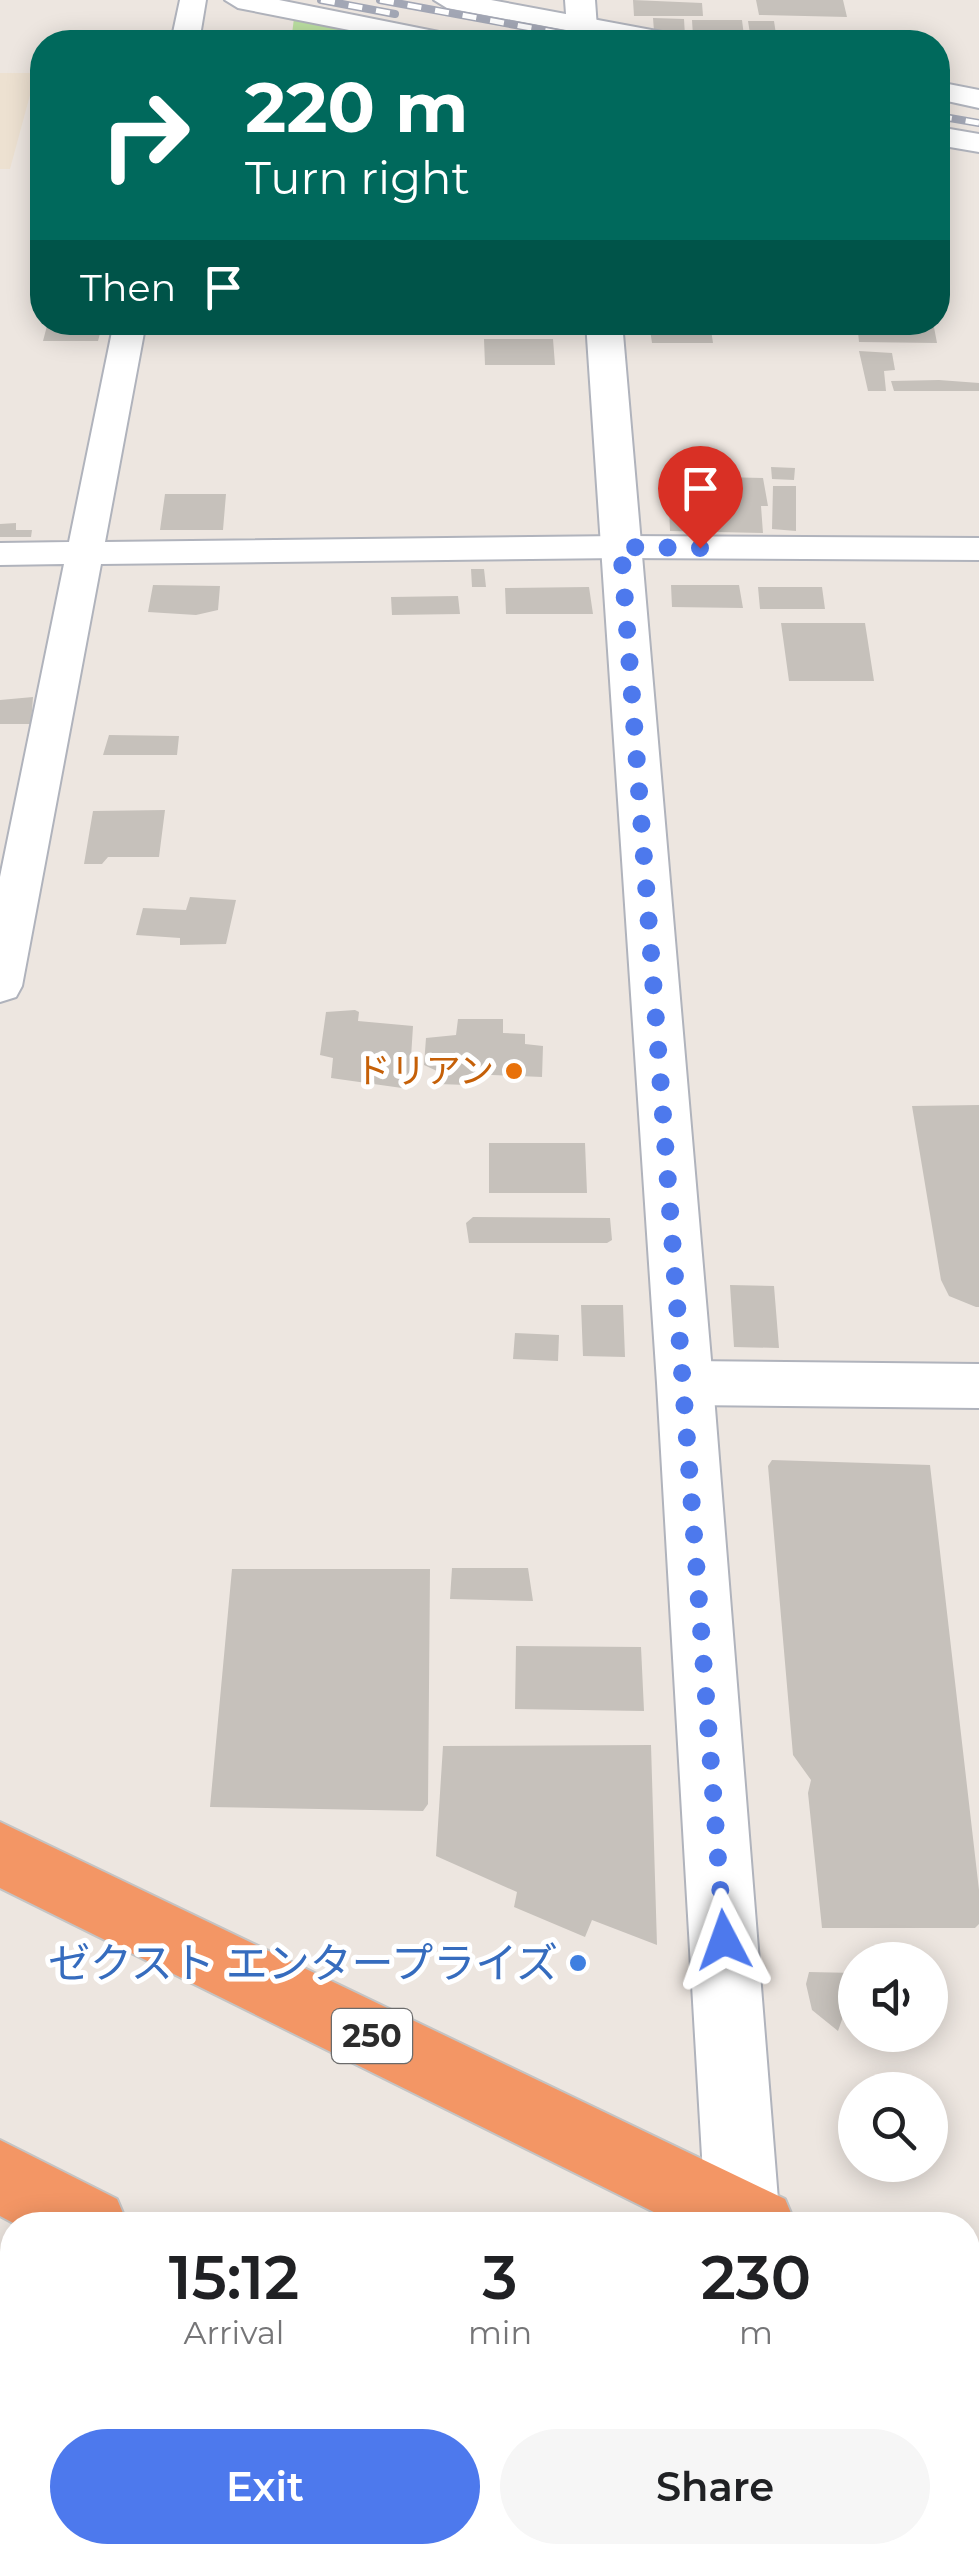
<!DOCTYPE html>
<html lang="en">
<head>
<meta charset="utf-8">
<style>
	body { margin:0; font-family:Montserrat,"Noto Sans JP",sans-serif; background:#f6f6f6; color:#202124; height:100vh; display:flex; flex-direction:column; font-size:38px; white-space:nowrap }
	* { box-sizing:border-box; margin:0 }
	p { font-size:32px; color:#757577 }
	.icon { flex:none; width:55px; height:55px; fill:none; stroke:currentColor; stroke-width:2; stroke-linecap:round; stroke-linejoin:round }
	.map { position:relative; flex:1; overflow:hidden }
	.side { position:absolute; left:0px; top:2212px; width:980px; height:352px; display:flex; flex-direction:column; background:#fff; border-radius:40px 40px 0 0; box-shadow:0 5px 25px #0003 }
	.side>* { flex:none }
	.guide { position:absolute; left:30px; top:30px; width:920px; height:305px; border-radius:40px; box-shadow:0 5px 25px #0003; background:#00695c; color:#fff; overflow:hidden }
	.buttons { position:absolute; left:838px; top:1942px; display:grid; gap:20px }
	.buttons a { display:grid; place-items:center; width:110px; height:110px; border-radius:50%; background:#fff; box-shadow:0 5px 25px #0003; font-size:50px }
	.pin { position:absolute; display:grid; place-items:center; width:85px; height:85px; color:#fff; margin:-102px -42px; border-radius:50% 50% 50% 0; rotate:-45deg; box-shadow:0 0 10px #0007 }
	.pin .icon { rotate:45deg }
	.me { position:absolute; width:110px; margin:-55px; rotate:356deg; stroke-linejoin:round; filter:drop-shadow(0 0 8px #0008) }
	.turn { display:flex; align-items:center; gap:35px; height:210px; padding:0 50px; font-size:45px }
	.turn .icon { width:130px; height:130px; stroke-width:2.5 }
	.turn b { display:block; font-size:70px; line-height:85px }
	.then { display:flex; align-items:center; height:95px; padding:0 50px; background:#0003; gap:20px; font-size:38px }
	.eta { display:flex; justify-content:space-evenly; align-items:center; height:170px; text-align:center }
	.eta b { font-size:60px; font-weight:600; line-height:70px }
	.primary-button { display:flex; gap:20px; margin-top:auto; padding:20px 50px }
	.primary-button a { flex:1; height:115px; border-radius:60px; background:#4d79ed; color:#fff; font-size:40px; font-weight:600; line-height:115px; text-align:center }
	.primary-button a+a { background:#f6f6f6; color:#202124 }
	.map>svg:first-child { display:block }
</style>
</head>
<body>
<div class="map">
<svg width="979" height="2564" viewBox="0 0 979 2564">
	<rect width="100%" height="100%" fill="#ede6e0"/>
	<!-- education -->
	<path fill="#ede1d1" d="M0,73h36l-26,96h-10z"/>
	<!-- green -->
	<path fill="#bbdfa1" d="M294,18l133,24h-136z"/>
	<!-- building -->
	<path fill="#c6c1bb" d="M633,0l69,3 1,13h-69z
		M756,0h87l4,17 -88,-2z
		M653,18l31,1 1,17 -31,-5z
		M692,20h50l2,16h-51z
		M748,21h26l3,20 -26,-1z
		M48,322h55l-5,19h-55z
		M857,322h76l4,21 -78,-1z
		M649,323h61l3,20h-61z
		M484,339h69l2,26h-70z
		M859,351l33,2 3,17 -11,1 2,20h-18z
		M939,380l40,3v8h-85l-3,-10z
		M771,467l24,1 -1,12 -22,-1z
		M721,477l42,1 5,28h-7l2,27 -93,-2 -1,-26h20l2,-6 22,1 3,5h8z
		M773,486h23v45l-24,-2z
		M165,494h61l-3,36h-63z
		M16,523v7h16l-1,7h-31v-13z
		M471,569h13l2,18h-14z
		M153,585l67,1 -2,24 -22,5 -48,-3z
		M671,585h68l4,23 -71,-1z
		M589,587l4,27h-87l-1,-26z
		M758,587h64l3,22h-65z
		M458,596l2,18 -68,1 -1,-18z
		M781,623h84l9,58h-85z
		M33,697l-2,27h-31v-24z
		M109,735l70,1 -2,19h-74z
		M165,810l-6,47h-51l-6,7h-18l9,-53z
		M190,897l46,3 -10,44 -46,1v-7l-44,-3 7,-27 43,2z
		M355,1010l4,2 -1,9 55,5 -4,63 -78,-11 2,-20 -13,-3 6,-43z
		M458,1019h45v14l22,1v10l18,2 -1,31 -73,-3 -2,11 -29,-1 -1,-13 -13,-6 2,-27 30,-3z
		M979,1105v202h-3l-27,-11 -8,-16 -29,-174z
		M489,1143h96l2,50h-98z
		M473,1217l137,1 2,22 -5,3h-138l-3,-20z
		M730,1285l44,1 5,62 -45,-1z
		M581,1305h42l2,52 -42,-1z
		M515,1333l44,2 -1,26 -45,-2z
		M772,1460l158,5 49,425v34l-4,4h-153l-14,-135 3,-13 -18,-25 -25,-289z
		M452,1568h76l5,33 -83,-2z
		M232,1569h198l-2,235 -5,7 -213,-4z
		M516,1646l125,1 3,64 -129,-2z
		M651,1745l6,200 -65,-25 -7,17 -71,-30 3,-15 -81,-36 7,-110z
		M809,1972l46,1v38h-10l-7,20 -26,-21 -6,-26z
		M930,1975l9,3 1,34h-10z"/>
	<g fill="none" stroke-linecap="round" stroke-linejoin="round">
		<defs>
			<path id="street" d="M180,0h26l-7,42h-28z
				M225,0h54l170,34 14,8h-53l-172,-34z
				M434,0h57l182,34 14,8h-56l-184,-34z
				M938,82l41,8v18l-41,-9z
				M938,127l41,7v18l-41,-7z
				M114,322h32l-41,220 516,-6 358,2v22l-358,-2 -520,6 -79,422 -6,11 -16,5v-125l64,-313 -64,1v-22l69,-1z
				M685,1361l294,3v44l-294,-3 -18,-7 -8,-15 8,-15z"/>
			<path id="secondary" d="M565,0h30l3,42h-30z
				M586,322h36l91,1061 67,842h-74l-49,-842z"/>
			<path id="highway" d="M0,1822l785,377 11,26h-116l-680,-337z
				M0,2140l117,59 11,26h-111l-17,-9z
				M968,2286l11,5v77l-11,-5z
				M663,2552h98l5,12h-98z"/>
		</defs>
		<!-- street casing -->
		<use href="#street" stroke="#b0b3bc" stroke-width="4"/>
		<!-- secondary casing -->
		<use href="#secondary" stroke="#b0b3bc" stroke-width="4"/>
		<!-- highway casing -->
		<use href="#highway" stroke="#c4c4c4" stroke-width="4"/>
		<!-- street -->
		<use href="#street" fill="#fff" fill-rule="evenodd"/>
		<!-- secondary -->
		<use href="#secondary" fill="#fff" fill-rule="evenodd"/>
		<!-- highway -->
		<use href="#highway" fill="#f39665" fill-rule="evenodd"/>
		<defs>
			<path id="rail" d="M321,0l74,14
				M380,0l227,42
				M938,116l41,7"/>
		</defs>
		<!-- rail casing -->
		<use href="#rail" stroke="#a3a7b5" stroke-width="8"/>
		<!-- rail -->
		<use href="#rail" stroke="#fff" stroke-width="5" stroke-dasharray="14" stroke-linecap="butt"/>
	</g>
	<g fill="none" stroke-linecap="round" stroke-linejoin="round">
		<!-- route -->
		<path stroke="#4d79ed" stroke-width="18" stroke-dasharray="0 32.4" d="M700,548l-79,-1 103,1393"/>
	</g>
	<!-- markers -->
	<circle fill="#e8710a" stroke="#fff" stroke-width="4" cx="514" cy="1071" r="10"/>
	<circle fill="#3f7fe0" stroke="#fff" stroke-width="4" cx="578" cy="1963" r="10"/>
	<g text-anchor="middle" stroke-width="10" stroke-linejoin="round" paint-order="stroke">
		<!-- shield labels -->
		<rect fill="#fff" stroke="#6b6b6b" stroke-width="2.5" x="332" y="2009" width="80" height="54" rx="8"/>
		<g font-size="32" font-weight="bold" fill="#2c2c2c">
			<text x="372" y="2047">250</text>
		</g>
		<!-- food labels -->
		<g font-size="35" fill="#c56008" stroke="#fff" text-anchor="end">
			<text x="494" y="1083">ドリアン</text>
		</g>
		<!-- near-shop labels -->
		<g font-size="42" fill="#366cbe" stroke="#fff" text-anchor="end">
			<text x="558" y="1978">ゼクスト エンタープライズ</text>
		</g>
	</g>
</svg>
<div class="buttons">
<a><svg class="icon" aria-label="sound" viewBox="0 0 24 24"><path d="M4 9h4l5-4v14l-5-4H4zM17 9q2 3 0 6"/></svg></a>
<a><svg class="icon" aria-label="search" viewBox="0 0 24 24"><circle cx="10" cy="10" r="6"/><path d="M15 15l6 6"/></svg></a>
</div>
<div class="pin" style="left:700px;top:548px;background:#d93025"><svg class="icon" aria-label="arrive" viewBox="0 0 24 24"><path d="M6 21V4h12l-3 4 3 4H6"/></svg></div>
<svg class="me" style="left:724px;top:1940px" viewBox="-20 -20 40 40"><path d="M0-17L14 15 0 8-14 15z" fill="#4d79ed" stroke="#fff" stroke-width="4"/></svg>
<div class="guide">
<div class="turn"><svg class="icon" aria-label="right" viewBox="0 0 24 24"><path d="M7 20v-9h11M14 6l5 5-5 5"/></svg><div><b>220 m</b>Turn right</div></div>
<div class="then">Then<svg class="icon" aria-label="arrive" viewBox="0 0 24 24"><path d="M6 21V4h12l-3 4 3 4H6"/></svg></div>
</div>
<section class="side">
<div class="eta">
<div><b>15:12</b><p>Arrival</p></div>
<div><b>3</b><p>min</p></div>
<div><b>230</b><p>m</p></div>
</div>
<div class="primary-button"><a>Exit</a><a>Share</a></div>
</section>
</div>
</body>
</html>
